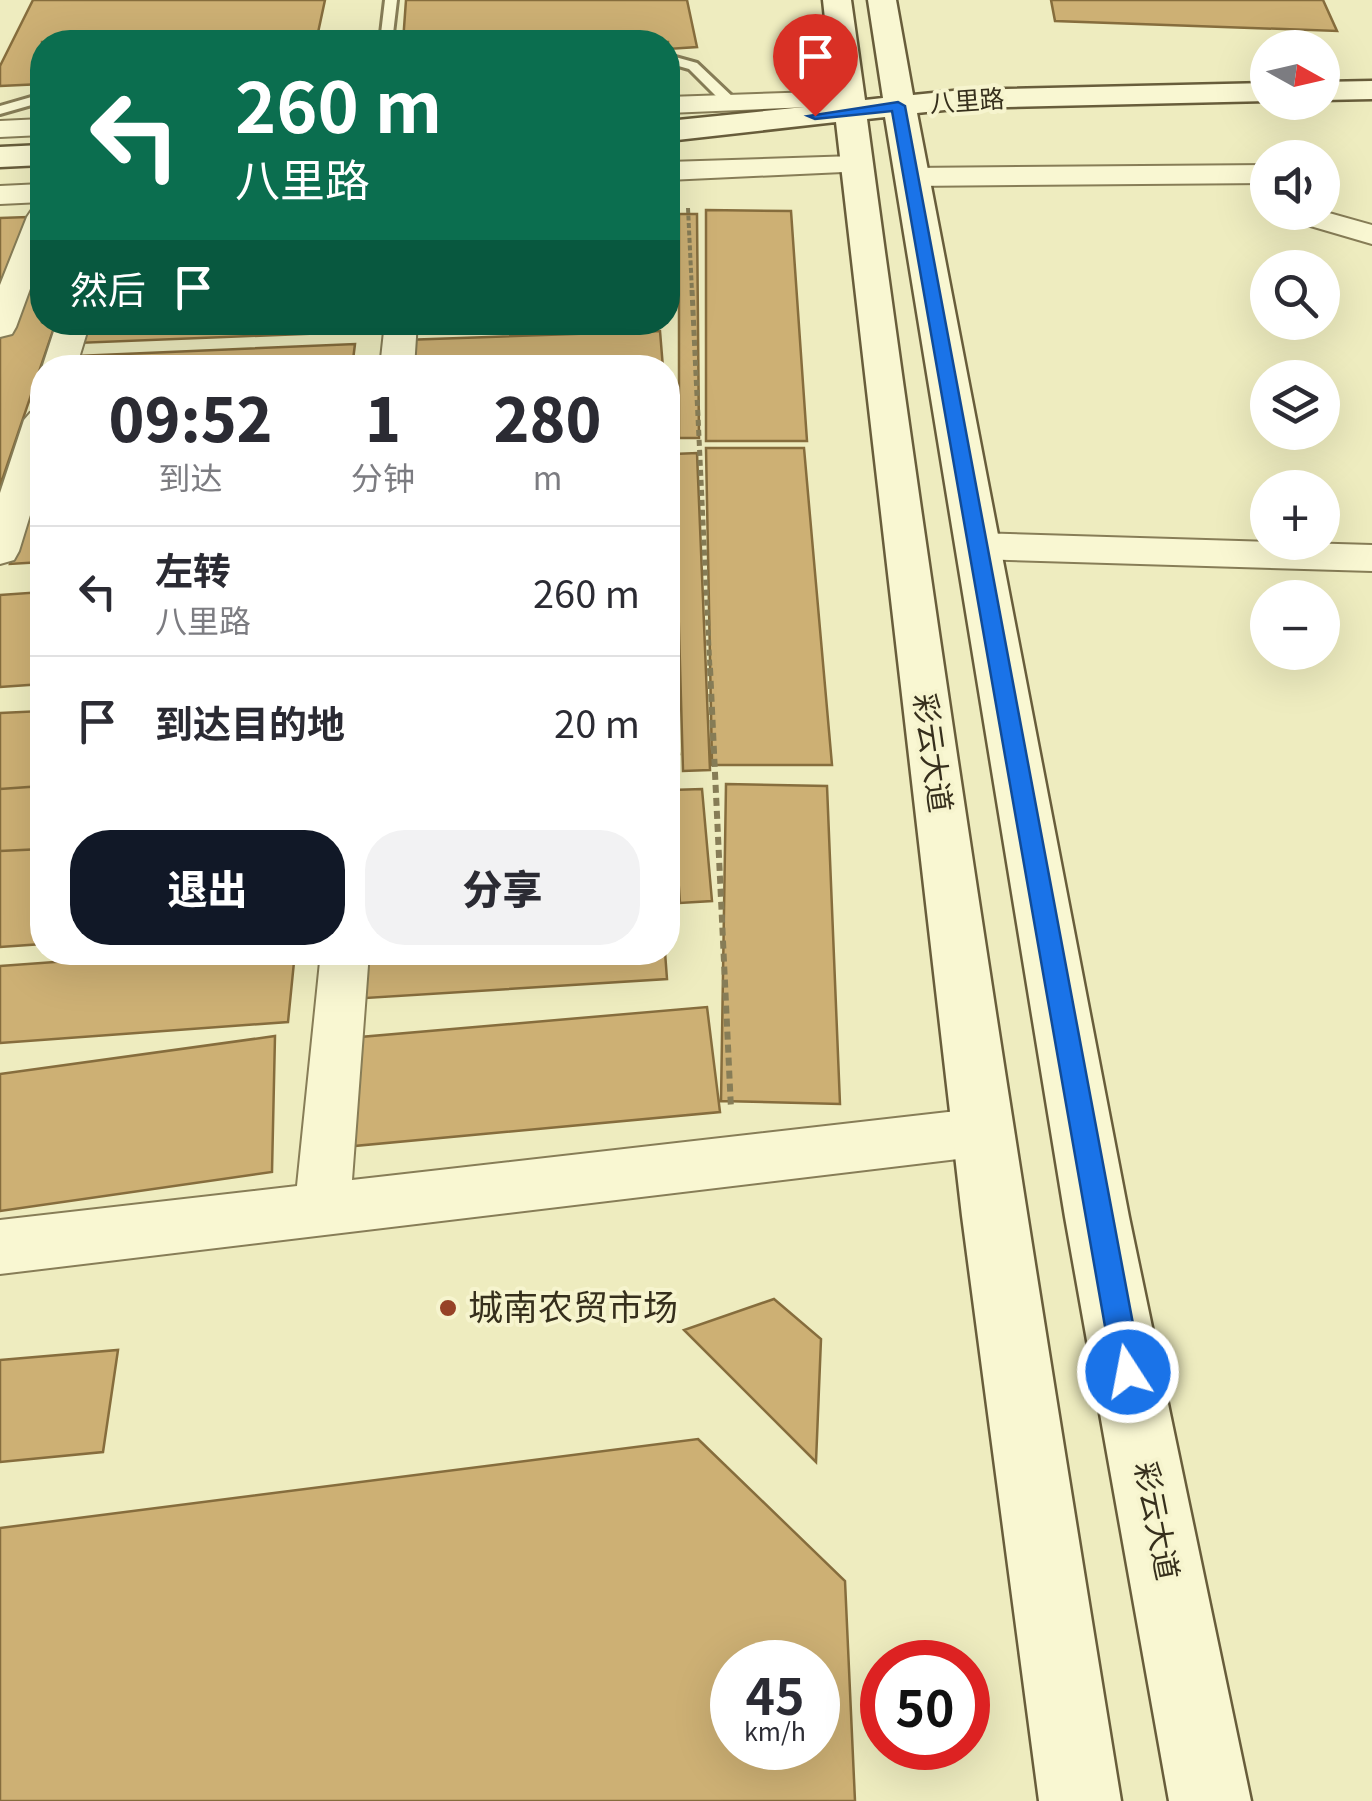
<!DOCTYPE html>
<html lang="zh">
<head>
<meta charset="utf-8">
<style>
	body { margin:0; font-family:Georgia,"Noto Sans SC",serif; background:#f2f2f3; color:#2b2b33; height:100vh; display:flex; flex-direction:column; font-size:38px; white-space:nowrap }
	* { box-sizing:border-box; margin:0 }
	p { font-size:32px; color:#7c7c81 }
	.icon { flex:none; width:55px; height:55px; fill:none; stroke:currentColor; stroke-width:2; stroke-linecap:round; stroke-linejoin:round }
	.map { position:relative; flex:1; overflow:hidden }
	.sheet { position:absolute; left:30px; top:355px; width:650px; height:610px; display:flex; flex-direction:column; background:#fff; border-radius:40px; box-shadow:0 10px 40px #0002 }
	.sheet>* { flex:none }
	.hud { position:absolute; left:30px; top:30px; width:650px; height:305px; border-radius:40px; box-shadow:0 10px 40px #0002; background:#0b6e4f; color:#fff; overflow:hidden }
	.needle { width:65px; rotate:98deg }
	.buttons { position:absolute; left:1250px; top:30px; display:grid; gap:20px }
	.buttons a { display:grid; place-items:center; width:90px; height:90px; border-radius:50%; background:#fff; box-shadow:0 10px 40px #0002; font-size:50px }
	.speed { position:absolute; left:710px; top:1640px; display:flex; gap:20px; font-size:50px; font-weight:700; text-align:center }
	.speed>* { display:grid; place-content:center; width:130px; height:130px; border-radius:50%; background:#fff; box-shadow:0 10px 40px #0002; line-height:1 }
	.speed small { font-size:25px; font-weight:400 }
	.speed .limit { border:15px solid #d22; background:#fff; color:#111 }
	.pin { position:absolute; display:grid; place-items:center; width:85px; height:85px; color:#fff; margin:-102px -42px; border-radius:50% 50% 50% 0; rotate:-45deg; box-shadow:0 0 10px #0007 }
	.pin .icon { rotate:45deg }
	.me { position:absolute; width:110px; margin:-55px; rotate:349deg; stroke-linejoin:round; filter:drop-shadow(0 0 8px #0008) }
	.turn { display:flex; align-items:center; gap:35px; height:210px; padding:0 40px; font-size:45px }
	.turn .icon { width:130px; height:130px; stroke-width:2.5 }
	.turn b { display:block; font-size:70px; line-height:85px }
	.then { display:flex; align-items:center; height:95px; padding:0 40px; background:#0003; gap:20px; font-size:38px }
	.eta { display:flex; justify-content:space-evenly; align-items:center; height:170px; text-align:center }
	.eta b { font-size:60px; font-weight:800; line-height:70px }
	.cta { display:flex; gap:20px; margin-top:auto; padding:20px 40px }
	.cta a { flex:1; height:115px; border-radius:40px; background:#111827; color:#fff; font-size:40px; font-weight:800; line-height:115px; text-align:center }
	.cta a+a { background:#f2f2f3; color:#2b2b33 }
	ul { padding:0; list-style:none }
	li { display:flex; align-items:center; gap:30px; height:130px; padding:0 40px; border-top:2px solid #e1e1e2 }
	li div { flex:1 }
	li b { display:block; font-size:38px }
	li em { font-style:normal }
	.map>svg:first-child { display:block }
</style>
</head>
<body>
<div class="map">
<svg width="1372" height="1801" viewBox="0 0 1372 1801">
	<rect width="100%" height="100%" fill="#eeecbf"/>
	<!-- building -->
	<path fill="#cdb074" stroke="#866d3d" stroke-width="2.5" fill-rule="evenodd" d="M33,0h292l-9,42h-274v42l-42,2v-20z
		M406,0h281l10,47 -29,2v-7h-265z
		M1051,0h272l14,31 -282,-10z
		M706,210l85,1 16,230h-101z
		M679,214h18l2,224h-20z
		M27,217l-27,67v-66z
		M40,228l2,94h14l-56,164v-152z
		M84,322h269l-1,10 -275,11z
		M660,331l3,37h-262l3,-28z
		M355,344l-3,24h-279l4,-12z
		M706,448h98l28,317h-120z
		M697,453l13,317 -27,1 -9,-317z
		M42,498v64l-32,2 21,-65z
		M668,564h1l8,73 -9,1z
		M42,592v92l-42,3v-92z
		M668,670h3l8,84 -11,1z
		M42,711v75l-42,3v-76z
		M726,784l101,2 13,318 -119,-3z
		M42,786v63l-42,2v-62z
		M702,789l10,112 -32,2 -8,-113z
		M42,849v95l-42,3v-96z
		M192,952h103l-7,70 -288,21v-77z
		M354,952h311l2,27 -317,20z
		M707,1007l13,105 -377,35 6,-109z
		M275,1036l-3,136 -272,39v-137z
		M774,1299l47,40 -5,123 -132,-132z
		M118,1350l-15,102 -103,10v-102z
		M698,1439l147,142 10,220h-855v-273zM732,1662h86v86h-86z"/>
	<g fill="none" stroke-linecap="round" stroke-linejoin="round">
		<defs>
			<path id="lane" d="M385,0h12l-5,42h-12z
				M668,55l29,8 39,37v6h-10l-37,-37 -21,-6z
				M42,94v8l-42,12v-8z"/>
			<path id="street" d="M847,91l14,8 -4,6 -189,8v-16z
				M42,119v16l-42,2v-16z
				M855,156l10,3 4,6 -4,6 -197,9v-18z
				M1268,165v18l-358,3 -10,-3 -5,-6 5,-6 10,-3z
				M42,184v18l-42,2v-18z
				M1322,207l7,6 43,12v19l-65,-19 -11,-13h26z
				M42,208v48l-26,71 -4,7 -12,3v-52l27,-68 4,-6z
				M57,322h33l-14,46h-34z
				M385,322h32l-3,46h-34z
				M42,409v67l-23,75 -5,9 -14,4v-71l24,-73 6,-7z
				M975,533l397,12v26l-397,-12 -14,-4 -5,-9 5,-9z
				M321,952h48l-17,228 631,-72 19,7 8,17 -8,17 -19,7 -983,118v-54l297,-34z"/>
			<path id="secondary" d="M823,0h28l14,100 18,-2 -15,-98h28l17,95 50,-5 305,-7v18l-305,7 -46,5 212,1104 122,584h-82l-104,-584 -180,-1100 -18,2c75,562 163,1122 254,1682h-82l-77,-585 -126,-1094 -168,19v-20l166,-17z
				M1372,81v18l-50,1v-18z
				M42,145v20l-42,2v-20z"/>
		</defs>
		<!-- lane casing -->
		<use href="#lane" stroke="#877d57" stroke-width="6"/>
		<!-- street casing -->
		<use href="#street" stroke="#877d57" stroke-width="4"/>
		<!-- secondary casing -->
		<use href="#secondary" stroke="#685d3b" stroke-width="5"/>
		<!-- path-far2 -->
		<path stroke="#877d57" stroke-width="4" stroke-dasharray="5 2.5" stroke-linecap="butt" d="M688,208l4,84"/>
		<!-- path-far1 -->
		<path stroke="#877d57" stroke-width="5" stroke-dasharray="6 4" stroke-linecap="butt" d="M692,290l18,380"/>
		<!-- path -->
		<path stroke="#877d57" stroke-width="6" stroke-dasharray="8 5" stroke-linecap="butt" d="M710,668l21,441"/>
		<!-- lane -->
		<use href="#lane" fill="#f9f7d2" fill-rule="evenodd"/>
		<!-- street -->
		<use href="#street" fill="#f9f7d2" fill-rule="evenodd"/>
		<!-- secondary -->
		<use href="#secondary" fill="#f9f7d2" fill-rule="evenodd"/>
	</g>
	<!-- route -->
	<path fill="#1a73e8" stroke="#114b97" stroke-width="2.5" d="M898,102l7,4 237,1266 -4,11 -10,4 -11,-4 -4,-11 -221,-1261 -77,8 -7,-3z"/>
	<!-- markers -->
	<circle fill="#964227" stroke="#f6f4ce" stroke-width="4" cx="448" cy="1308" r="10"/>
	<g text-anchor="middle" stroke-width="8" stroke-linejoin="round" paint-order="stroke">
		<!-- far-street labels -->
		<g font-size="25" fill="#362f1c" stroke="#f6f4ce">
			<text transform="translate(967 101) rotate(-4)" y="9">八里路</text>
		</g>
		<!-- street labels -->
		<g font-size="30" fill="#362f1c" stroke="#f6f4ce">
			<text transform="translate(932 753) rotate(82)" y="10">彩云大道</text>
			<text transform="translate(1156 1521) rotate(79)" y="10">彩云大道</text>
		</g>
		<!-- near-poi labels -->
		<g font-size="35" fill="#362f1c" stroke="#f6f4ce" text-anchor="start">
			<text x="468" y="1320">城南农贸市场</text>
		</g>
	</g>
</svg>
<div class="buttons">
<a><svg class="needle" viewBox="-14 -14 28 28"><path d="M0-13l5 13h-10z" fill="#e53935"/><path d="M0 13l5-13h-10z" fill="#7c7c81"/></svg></a>
<a><svg class="icon" aria-label="sound" viewBox="0 0 24 24"><path d="M4 9h4l5-4v14l-5-4H4zM17 9q2 3 0 6"/></svg></a>
<a><svg class="icon" aria-label="search" viewBox="0 0 24 24"><circle cx="10" cy="10" r="6"/><path d="M15 15l6 6"/></svg></a>
<a><svg class="icon" aria-label="layers" viewBox="0 0 24 24"><path d="M12 4l9 5-9 5-9-5zM3 14l9 5 9-5"/></svg></a>
<a>+</a>
<a>−</a>
</div>
<div class="speed"><div>45<small>km/h</small></div><div class="limit">50</div></div>
<div class="pin" style="left:815px;top:116px;background:#d93025"><svg class="icon" aria-label="arrive" viewBox="0 0 24 24"><path d="M6 21V4h12l-3 4 3 4H6"/></svg></div>
<svg class="me" style="left:1128px;top:1372px" viewBox="-20 -20 40 40"><circle r="17" fill="#1a73e8" stroke="#fff" stroke-width="3"/><path d="M0-11L8 9 0 5-8 9z" fill="#fff"/></svg>
<div class="hud">
<div class="turn"><svg class="icon" aria-label="left" viewBox="0 0 24 24"><path d="M17 20v-9H6M10 6l-5 5 5 5"/></svg><div><b>260 m</b>八里路</div></div>
<div class="then">然后<svg class="icon" aria-label="arrive" viewBox="0 0 24 24"><path d="M6 21V4h12l-3 4 3 4H6"/></svg></div>
</div>
<section class="sheet">
<div class="eta">
<div><b>09:52</b><p>到达</p></div>
<div><b>1</b><p>分钟</p></div>
<div><b>280</b><p>m</p></div>
</div>
<ul>
<li><svg class="icon" aria-label="left" viewBox="0 0 24 24"><path d="M17 20v-9H6M10 6l-5 5 5 5"/></svg><div><b>左转</b><p>八里路</p></div><em>260 m</em></li>
<li><svg class="icon" aria-label="arrive" viewBox="0 0 24 24"><path d="M6 21V4h12l-3 4 3 4H6"/></svg><div><b>到达目的地</b></div><em>20 m</em></li>
</ul>
<div class="cta"><a>退出</a><a>分享</a></div>
</section>
</div>
</body>
</html>
